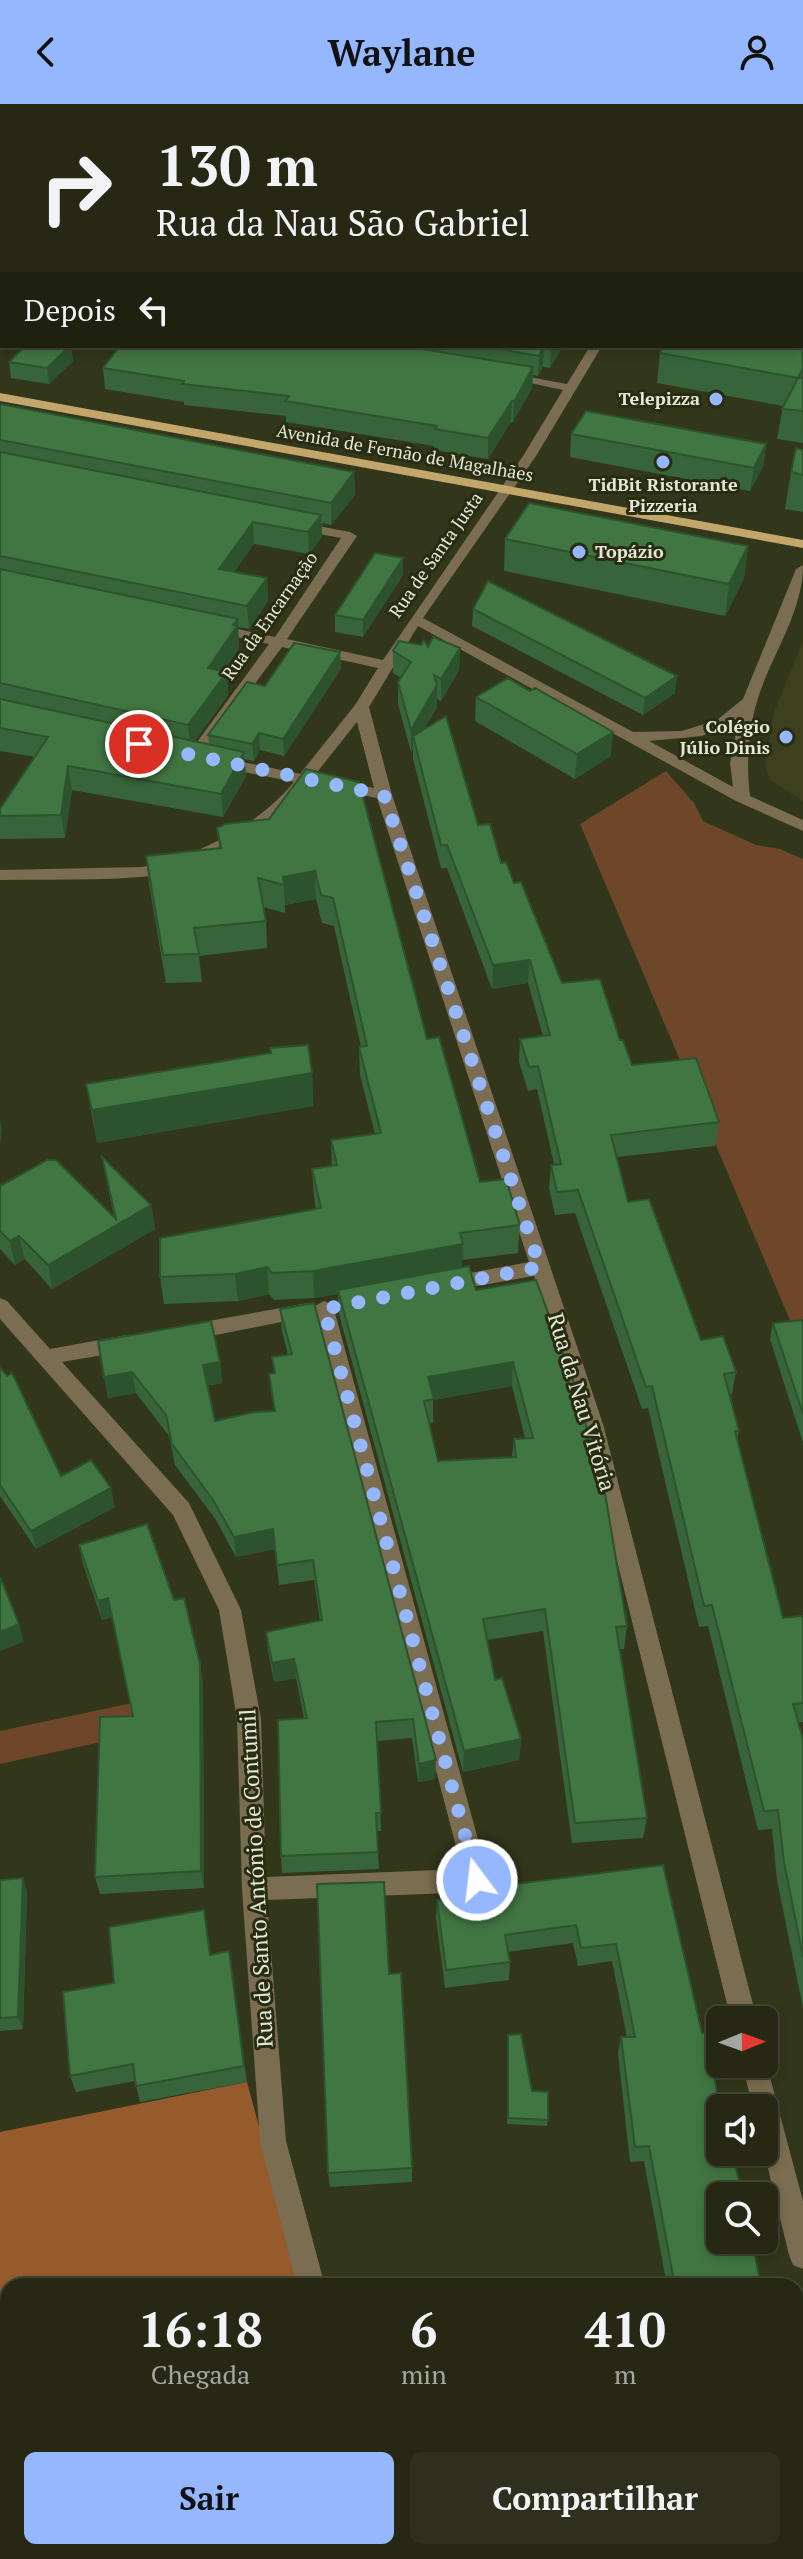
<!DOCTYPE html>
<html lang="pt">
<head>
<meta charset="utf-8">
<style>
	body { margin:0; font-family:"PT Serif",serif; background:#2e301d; color:#f1f3f6; height:100vh; display:flex; flex-direction:column; font-size:30px; white-space:nowrap }
	* { box-sizing:border-box; margin:0 }
	p { font-size:26px; color:#a4a6a0 }
	.icon { flex:none; width:44px; height:44px; fill:none; stroke:currentColor; stroke-width:2; stroke-linecap:round; stroke-linejoin:round }
	.map { position:relative; flex:1; overflow:hidden }
	.drawer { position:absolute; left:0px; top:2174px; width:804px; height:282px; display:flex; flex-direction:column; background:#262814; border-radius:24px 24px 0 0; box-shadow:0 4px 12px #0003,0 0 0 2px #424434 }
	.drawer>* { flex:none }
	.top-card { position:absolute; left:0px; top:0px; width:804px; height:244px; box-shadow:0 4px 12px #0003,0 0 0 2px #424434; background:#262814; color:#f1f3f6; overflow:hidden }
	.needle { width:52px; rotate:89deg }
	.fabs { position:absolute; left:706px; top:1902px; display:grid; gap:16px }
	.fabs a { display:grid; place-items:center; width:72px; height:72px; border-radius:12px; background:#262814; box-shadow:0 4px 12px #0003,0 0 0 2px #424434; font-size:40px }
	.pin { position:absolute; display:grid; place-items:center; width:68px; height:68px; color:#fff; margin:-34px; border:4px solid #fff; border-radius:50%; box-shadow:0 2px 8px #0007 }
	.me { position:absolute; width:88px; margin:-44px; rotate:345deg; stroke-linejoin:round; filter:drop-shadow(0 0 6px #0008) }
	.turn { display:flex; align-items:center; gap:28px; height:168px; padding:0 24px; font-size:36px }
	.turn .icon { width:104px; height:104px; stroke-width:2.5 }
	.turn b { display:block; font-size:56px; line-height:68px }
	.then { display:flex; align-items:center; height:76px; padding:0 24px; background:#0003; gap:16px; font-size:30px }
	.eta { display:flex; justify-content:space-evenly; align-items:center; height:136px; text-align:center }
	.eta b { font-size:48px; font-weight:600; line-height:56px }
	.button { display:flex; gap:16px; margin-top:auto; padding:16px 24px }
	.button a { flex:1; height:92px; border-radius:12px; background:#94b7fd; color:#111; font-size:32px; font-weight:600; line-height:92px; text-align:center }
	.button a+a { background:#2e301d; color:#f1f3f6 }
	header { display:flex; justify-content:space-between; align-items:center; height:104px; padding:0 24px; background:#94b7fd; color:#111; font-size:36px; font-weight:600 }
	.map>svg:first-child { display:block }
</style>
</head>
<body>
<header><svg class="icon" aria-label="back" viewBox="0 0 24 24"><path d="M15 5l-7 7 7 7"/></svg>Waylane<svg class="icon" aria-label="person" viewBox="0 0 24 24"><circle cx="12" cy="8" r="4"/><path d="M4 21q1-7 8-7t8 7"/></svg></header>
<div class="map">
<svg width="803" height="2455" viewBox="0 0 803 2455">
	<rect width="100%" height="100%" fill="#32361a"/>
	<!-- built -->
	<path fill="#3c401d" d="M803,537v160l-34,-22 -4,-16 9,-51z"/>
	<!-- green -->
	<path fill="#6e472b" d="M666,667l28,32 9,18 53,24 24,4 23,10v492l-223,-527z
		M189,1587l-1,32 -188,41v-33z
		M796,2313l7,2v140h-137l1,-7h129z
		M352,2448h133v7h-134z"/>
	<!-- forest -->
	<path fill="#965b2d" d="M247,1978l55,204h-294v266h290l-1,7h-297v-427z"/>
	<g fill="none" stroke-linecap="round" stroke-linejoin="round">
		<!-- street -->
		<path fill="#7b6d51" fill-rule="evenodd" d="M59,0h10l1,2h-10z
			M0,156h2v6h-2z
			M0,172l2,1v8l-2,-1z
			M590,242h12l-66,110 -113,162 210,114 49,-1 35,-11 26,-21 53,-130 7,-4c0,47 -31,89 -45,133 -10,32 -12,65 -8,98l53,24v11l-67,-30 -318,-175 -49,81 23,88 211,629 154,596h-26l-148,-596 -49,-148 -85,15 -7,-2 -3,-5 3,-5 7,-2 80,-15 -152,-464 -69,-13c-36,45 -109,87 -167,92 -47,4 -94,2 -141,3v-10l142,-3c55,-11 116,-41 152,-85l-75,-15 -8,-5 8,-5 81,17 55,-69 23,-37 -96,-21 -83,113 -5,2 -8,-5 83,-113 -60,-13 -2,-3 7,-4 61,13 66,-99 -49,-9v-6l5,-1 53,10 7,4 -70,103 96,21 140,-204 40,-66 -61,-13 6,-4 59,11zM739,614l-9,45 3,24 -84,-46 53,-5zM357,618l17,66 -60,-12z
			M0,1194l7,3 43,48 77,-14 7,2 3,6 -3,6 -7,2 -65,11 127,141 52,107 20,109 5,158 196,-8 -146,-554 -130,26 -7,-2 -3,-6 3,-6 7,-2 122,-22 7,3 9,-5 7,3 3,5 155,571 -3,8 -9,4 -210,8 19,241 39,145h-28l-37,-145 -18,-252 -5,-170 -18,-109 -46,-95 -173,-196z
			M764,1951l39,146v68l-10,-4 -4,-10 -25,-103v-44h-11l-11,-44h22z
			M297,2448h30v7h-30z"/>
		<!-- secondary -->
		<path fill="#a38e60" fill-rule="evenodd" d="M802,175h1v8h-1z"/>
		<!-- primary -->
		<path fill="#c2a66b" fill-rule="evenodd" d="M0,289l803,147v8l-803,-147z"/>
	</g>
	<!-- wall -->
	<path fill="#376539" fill-rule="evenodd" d="M0,0h46l-3,2h-41v147h-2z
		M698,0h105v21l-1,-19h-103z
		M802,183l1,156 -26,-4 6,-33 -126,-23 3,-30 142,-7z
		M2,200v32h-2v-30z
		M25,242h46l2,15 -24,23 -38,-6 -2,-16z
		M120,242h443l-13,22 -7,-1 -5,9 -5,-1 -1,13 -19,34h-2l-23,37 -54,-9v-4l-148,-24v-6l-102,-11v-3l-79,-13 -2,-21z
		M0,300l354,68 1,23 -24,30 -9,-2v14l-13,17 -55,-10 -20,28 33,6 1,23 -19,28 -11,-2 1,22 -15,22 3,1 1,23 -34,47 15,3 -1,-10 57,-49 75,-34 1,17 -57,87 -24,-6 -6,11 -10,-2 2,17 -23,41 -151,-27 -7,48 -65,1v-30l35,-52 -35,-6z
		M571,330l195,10 -3,23 -13,24 -180,-34z
		M803,346v62l-18,-3 6,-37z
		M505,435l243,7 -4,32 -19,38 -221,-45z
		M403,471l-40,62 -28,-5v-17z
		M473,505l202,84 -32,22 -171,-89z
		M428,543l32,1 -1,22 -18,31 -4,-2v8l-13,22 54,96 36,58 48,100 58,57 12,25 87,57 -4,24 -98,11 11,45 73,138 35,32 -4,22 -3,1 10,36 -2,10 46,177h20v104l-5,1 5,16v269l-26,-128 -5,-51 -14,1 -50,-204 -9,1 -51,-219 -6,1 -67,-196 -20,2 -6,-27 2,-23 3,-1 -17,-75 -9,2 -9,-29 1,-23 23,-3 -15,-53 -36,6 -45,-121h-6l-28,-109v-10l-2,3 -13,-48v-22l3,-4 -8,-5v-22z
		M476,593l135,59 -36,23 -100,-58z
		M306,665l121,270 53,143 40,43 -2,28 -56,7v8l14,22 60,-10 91,346 -3,23h-5l28,169 -4,20 -71,5 -29,-212 -56,9 8,40 26,59 -2,21 -56,12 -124,-458 -1,-20 -24,4 -40,2 -5,-6 -31,7 -74,3 -4,-27 156,-68 -2,-13 -2,-27 20,-3 -1,-26 44,-6 -15,-59 -1,-28h2l-27,-121 -12,-3 -6,-24 -31,6v8l-22,-6 3,14 1,27 -68,8 3,26 -36,1 -17,-99 -3,-28 73,-8 -2,-20 52,-9zM512,1282l13,52 -11,1 -2,18 -74,4 -9,-37 4,-1v-23z
		M312,969l1,33 -216,37 -11,-59z
		M102,1053l49,48 4,24 -103,60 -27,-30 -10,6 -15,-16v-63l114,31z
		M280,1205l156,451 -1,19 -17,3 -6,-44 -35,3 4,90h-4l2,38 -97,4 -1,-17 23,-138 -8,-40 -22,4 -6,-31 -2,-19 54,-11 -6,-41 -35,5 -4,-36 -39,8 -20,-37 -41,-55 -6,-29 -33,-43 -28,5 -10,-57 122,21 2,21 -15,3 8,35 59,-10 -5,-37 5,-1 -2,-16 16,-2 -6,-24z
		M803,1216v123l-33,-104 3,-16z
		M0,1264l61,108 54,31 -79,42 -36,-53z
		M79,1441l124,138 1,205 -104,6 -5,-17 38,-161 -21,-99 -10,3 -19,-56z
		M663,1761l64,298 34,123h-94l-23,-125 -14,1 -12,-108 3,-17h6l-15,-76 -34,5 -5,-23 -65,9 2,10 -1,18 -64,8 -9,-70 1,-18 64,-6v-8z
		M0,1776l27,11 -4,138 -23,2z
		M207,1825l4,25 18,-3 18,131 -107,20 -5,-21 -59,11 -6,-16 44,-93z
		M389,1870l23,194v14l-82,5 -2,-14z
		M508,1931l24,56 16,29 -1,6 -40,-2z"/>
	<!-- shaded-wall -->
	<path fill="#2d532e" d="M22,0h24l-3,2h-24z
		M250,0h16l-2,2h-16z
		M641,0h13l-2,2h-13z
		M70,242l3,15 -24,23 -2,-16z
		M544,242l-1,21 -5,9 1,-20z
		M552,242h11l-13,22 1,-21z
		M533,263l-1,21 -19,34 1,-20z
		M512,297l-1,21 -23,37v-21z
		M766,340l-3,23 -13,24 4,-23z
		M354,368l1,23 -24,30v-22z
		M321,411l1,22 -13,17 -1,-22z
		M253,418l1,22 -34,48 -1,-23z
		M748,442l-4,32 -19,38 4,-32z
		M403,454v17l-40,62v-17z
		M267,474l1,23 -19,28 -2,-23z
		M238,515l1,30 -29,42 -2,-23z
		M460,544l-1,22 -18,31v-22z
		M340,548l1,17 -57,87 -1,-17z
		M227,568l1,23 -38,53 -2,-23z
		M677,572l-2,17 -32,22 2,-17z
		M437,581v22l-22,38 -2,-9v13l-2,3v-22z
		M613,628l-2,24 -36,23 2,-25z
		M259,629l1,17 -6,11 -2,-17z
		M244,648l2,24 -23,41 -2,-23z
		M68,662l4,24 -7,48 -4,-23z
		M315,767l1,28 -31,6 -2,-28z
		M530,856l-2,23 -36,6 1,-24z
		M312,969l1,33 -216,37 -5,-33z
		M0,1016l2,10 -2,16z
		M151,1101l4,24 -103,60 -4,-24z
		M19,1132l6,23 -10,6 -5,-24z
		M463,1140l-1,27 -124,19v4l-24,4 -1,-27z
		M267,1163l2,27 -31,7 -3,-27z
		M220,1258l2,21 -17,3 -2,-21z
		M513,1258l-1,24 -78,14 -6,-23z
		M132,1268l4,21 -28,5 -4,-21z
		M111,1384l4,19 -79,42 -5,-18z
		M273,1425l2,20 -39,8 -2,-20z
		M108,1494l4,19 -10,3 -4,-19z
		M19,1520l5,18 -24,9v-19z
		M294,1555l2,19 -22,4 -2,-19z
		M200,1560l3,19 1,205 -3,-17z
		M521,1635l-2,21 -56,12 1,-21z
		M436,1656l-1,19 -17,3 1,-18z
		M23,1774l4,13 -4,138 -5,-12z"/>
	<!-- building -->
	<path fill="#407642" stroke="#2d532e" stroke-width="2" fill-rule="evenodd" d="M0,0h22l-3,2h-17v15l-2,2h2v110h-2v-80h1v-10h-1z
		M195,0h55l-2,2h-55z
		M383,0h112l-1,2h-112z
		M558,0h83l-2,2h-83z
		M802,183h1v44h-1z
		M802,240l1,24 -5,10h5v33l-21,-2 16,-31 -138,-25 3,-7h139z
		M25,242h45l-23,22 -38,-6z
		M120,242h283l130,21 -19,35 -2,-1 -24,37 -53,-9 2,-3 -152,-25 4,-5 -107,-12 2,-3 -81,-13z
		M483,242h69l-1,1 -7,-1 -5,10z
		M0,300l354,68 -23,31 -331,-63z
		M586,307l180,33 -12,24 -183,-34z
		M796,344l7,2v25l-12,-3z
		M0,348l321,63 -13,17 -55,-10 -34,47 48,9 -20,28 -247,-50z
		M529,399l219,43 -19,38 -224,-45z
		M375,449l28,5 -40,62 -28,-5z
		M0,465l238,50 -5,6 4,1 -29,42 19,4 -39,53 -188,-42z
		M488,477l189,95 -32,22 -172,-89z
		M433,533l27,11 -19,31 -7,-4 3,10 -26,45 -13,-48 13,-20 -18,-11 6,-10 22,4 3,-5 4,7z
		M294,539l46,9 -57,87 -24,-6 -7,11 -44,-9 39,-53 18,4z
		M508,574l22,13 5,-3 78,44 -36,22 -101,-57z
		M0,595l244,53 -23,42 -153,-28 -7,49 -61,1v-7l48,-72 -48,-9z
		M446,612l32,109 12,-1 11,39 5,-1 8,21 7,-1 41,101 38,-4 20,61h3l9,25 64,-7 23,64 -108,13 17,67 21,-3 52,141 22,-4 13,36 -12,2 15,57h-4l48,187 19,-2 1,2v85l-10,1 10,35v218l-19,-95 -6,-52 -14,1 -52,-206 -8,1 -52,-220 -6,1 -68,-197 -21,2 -6,-27 10,-1 -23,-98 -9,1 -9,-28 30,-4 -20,-75 -37,5 -46,-120h-6l-28,-109z
		M306,665l53,13 68,257 12,-2 41,145 26,-3 14,46 -60,8 3,11 -150,27 -41,2 -5,-6 -32,7 -75,3v-39l161,-30 -9,-39 25,-4 -6,-25 50,-7 -22,-86 8,-1 -34,-148 -12,-3 -6,-24 -32,6 1,8 -26,-7 8,43 -72,7 5,26 -36,1 -17,-99 75,-8 -4,-20 8,-4 44,-5z
		M308,941l4,28 -220,37 -6,-26 185,-31 -1,-5z
		M102,1053l49,48 -103,60 -29,-29 -9,5 -10,-10v-45l47,-26h9l60,59z
		M469,1162l7,24 60,-10 46,125 17,88h6l22,133 -11,1 31,191 -72,5 -30,-214 -62,10 12,61 7,-2 19,61 -57,12 -126,-461zM513,1258l20,76 -19,1 2,18 -78,4 -14,-60 10,-2 -6,-22z
		M314,1199l122,457 -17,4 -6,-45 -37,3 5,91h-5l2,39 -97,4 -3,-136 29,-2 -13,-59 -22,4 -6,-31 56,-12 -9,-60 -36,5 -4,-36 -39,8 -21,-37 -41,-56 -6,-29 -34,-43 -28,5 -6,-36 113,-20 9,41 -17,3 12,56 39,-9 21,-1 -6,-37 6,-1 -3,-16 20,-3 -12,-45z
		M803,1216v94l-30,-91z
		M0,1264l7,8 5,-3 49,103 30,-16 20,28 -80,43 -31,-46z
		M147,1420l27,76 10,-2 16,66 1,207 -106,6 5,-160 33,-1 -25,-118 -10,3 -19,-56z
		M0,1473l19,47 -19,8z
		M663,1761l39,168h6l12,81v38h6l1,11 8,-1 7,34h-22v44h32l9,46h-71l-1,-7 -15,2 -25,-135 -14,1 -14,-110h14l-19,-93 -35,4 -5,-23 -71,10 5,27 -64,8 -9,-70 66,-7 -2,-7z
		M23,1774l-5,139 -18,1v-138z
		M384,1778l5,92 12,-1 11,195 -84,5 -11,-289z
		M204,1806l6,45 19,-4 15,115 -108,20 -3,-22 -63,12 -7,-84 51,-9 -5,-56z
		M521,1930l11,57 16,1v28l-40,-2v-83z
		M505,2448h88l1,7h-89z"/>
	<g fill="none" stroke-linecap="round" stroke-linejoin="round">
		<!-- route -->
		<path stroke="#94b7fd" stroke-width="14" stroke-dasharray="0 25.2" d="M139,640l245,51 156,472 -216,42 153,571"/>
	</g>
	<!-- markers -->
	<g fill="#94b7fd" stroke="#282c10" stroke-width="3">
		<circle cx="716" cy="295" r="8"/>
		<circle cx="663" cy="358" r="8"/>
		<circle cx="579" cy="448" r="8"/>
		<circle cx="786" cy="633" r="8"/>
	</g>
	<g text-anchor="middle" stroke-width="6" stroke-linejoin="round" paint-order="stroke">
		<!-- far-poi labels -->
		<g font-size="18" font-weight="bold" fill="#e5e8d8" stroke="#282c10" text-anchor="end">
			<text x="700" y="301">Telepizza</text>
			<text x="663" y="387" text-anchor="middle">TidBit Ristorante<tspan x="663" dy="21">Pizzeria</tspan></text>
			<text x="595" y="454" text-anchor="start">Topázio</text>
			<text x="770" y="629">Colégio<tspan x="770" dy="21">Júlio Dinis</tspan></text>
		</g>
		<!-- far-street labels -->
		<g font-size="18" fill="#e5e8d8" stroke="#282c10">
			<text transform="translate(405 349) rotate(10)" y="6">Avenida de Fernão de Magalhães</text>
			<text transform="translate(436 451) rotate(-55)" y="6">Rua de Santa Justa</text>
			<text transform="translate(270 512) rotate(-55)" y="6">Rua da Encarnação</text>
		</g>
		<!-- street labels -->
		<g font-size="22" fill="#e5e8d8" stroke="#282c10">
			<text transform="translate(582 1298) rotate(73)" y="8">Rua da Nau Vitória</text>
			<text transform="translate(256 1774) rotate(-93)" y="8">Rua de Santo António de Contumil</text>
		</g>
	</g>
</svg>
<div class="fabs">
<a><svg class="needle" viewBox="-14 -14 28 28"><path d="M0-13l5 13h-10z" fill="#e53935"/><path d="M0 13l5-13h-10z" fill="#a4a6a0"/></svg></a>
<a><svg class="icon" aria-label="sound" viewBox="0 0 24 24"><path d="M4 9h4l5-4v14l-5-4H4zM17 9q2 3 0 6"/></svg></a>
<a><svg class="icon" aria-label="search" viewBox="0 0 24 24"><circle cx="10" cy="10" r="6"/><path d="M15 15l6 6"/></svg></a>
</div>
<div class="pin" style="left:139px;top:640px;background:#d93025"><svg class="icon" aria-label="arrive" viewBox="0 0 24 24"><path d="M6 21V4h12l-3 4 3 4H6"/></svg></div>
<svg class="me" style="left:477px;top:1776px" viewBox="-20 -20 40 40"><circle r="17" fill="#94b7fd" stroke="#fff" stroke-width="3"/><path d="M0-11L8 9 0 5-8 9z" fill="#fff"/></svg>
<div class="top-card">
<div class="turn"><svg class="icon" aria-label="right" viewBox="0 0 24 24"><path d="M7 20v-9h11M14 6l5 5-5 5"/></svg><div><b>130 m</b>Rua da Nau São Gabriel</div></div>
<div class="then">Depois<svg class="icon" aria-label="left" viewBox="0 0 24 24"><path d="M17 20v-9H6M10 6l-5 5 5 5"/></svg></div>
</div>
<section class="drawer">
<div class="eta">
<div><b>16:18</b><p>Chegada</p></div>
<div><b>6</b><p>min</p></div>
<div><b>410</b><p>m</p></div>
</div>
<div class="button"><a>Sair</a><a>Compartilhar</a></div>
</section>
</div>
</body>
</html>
